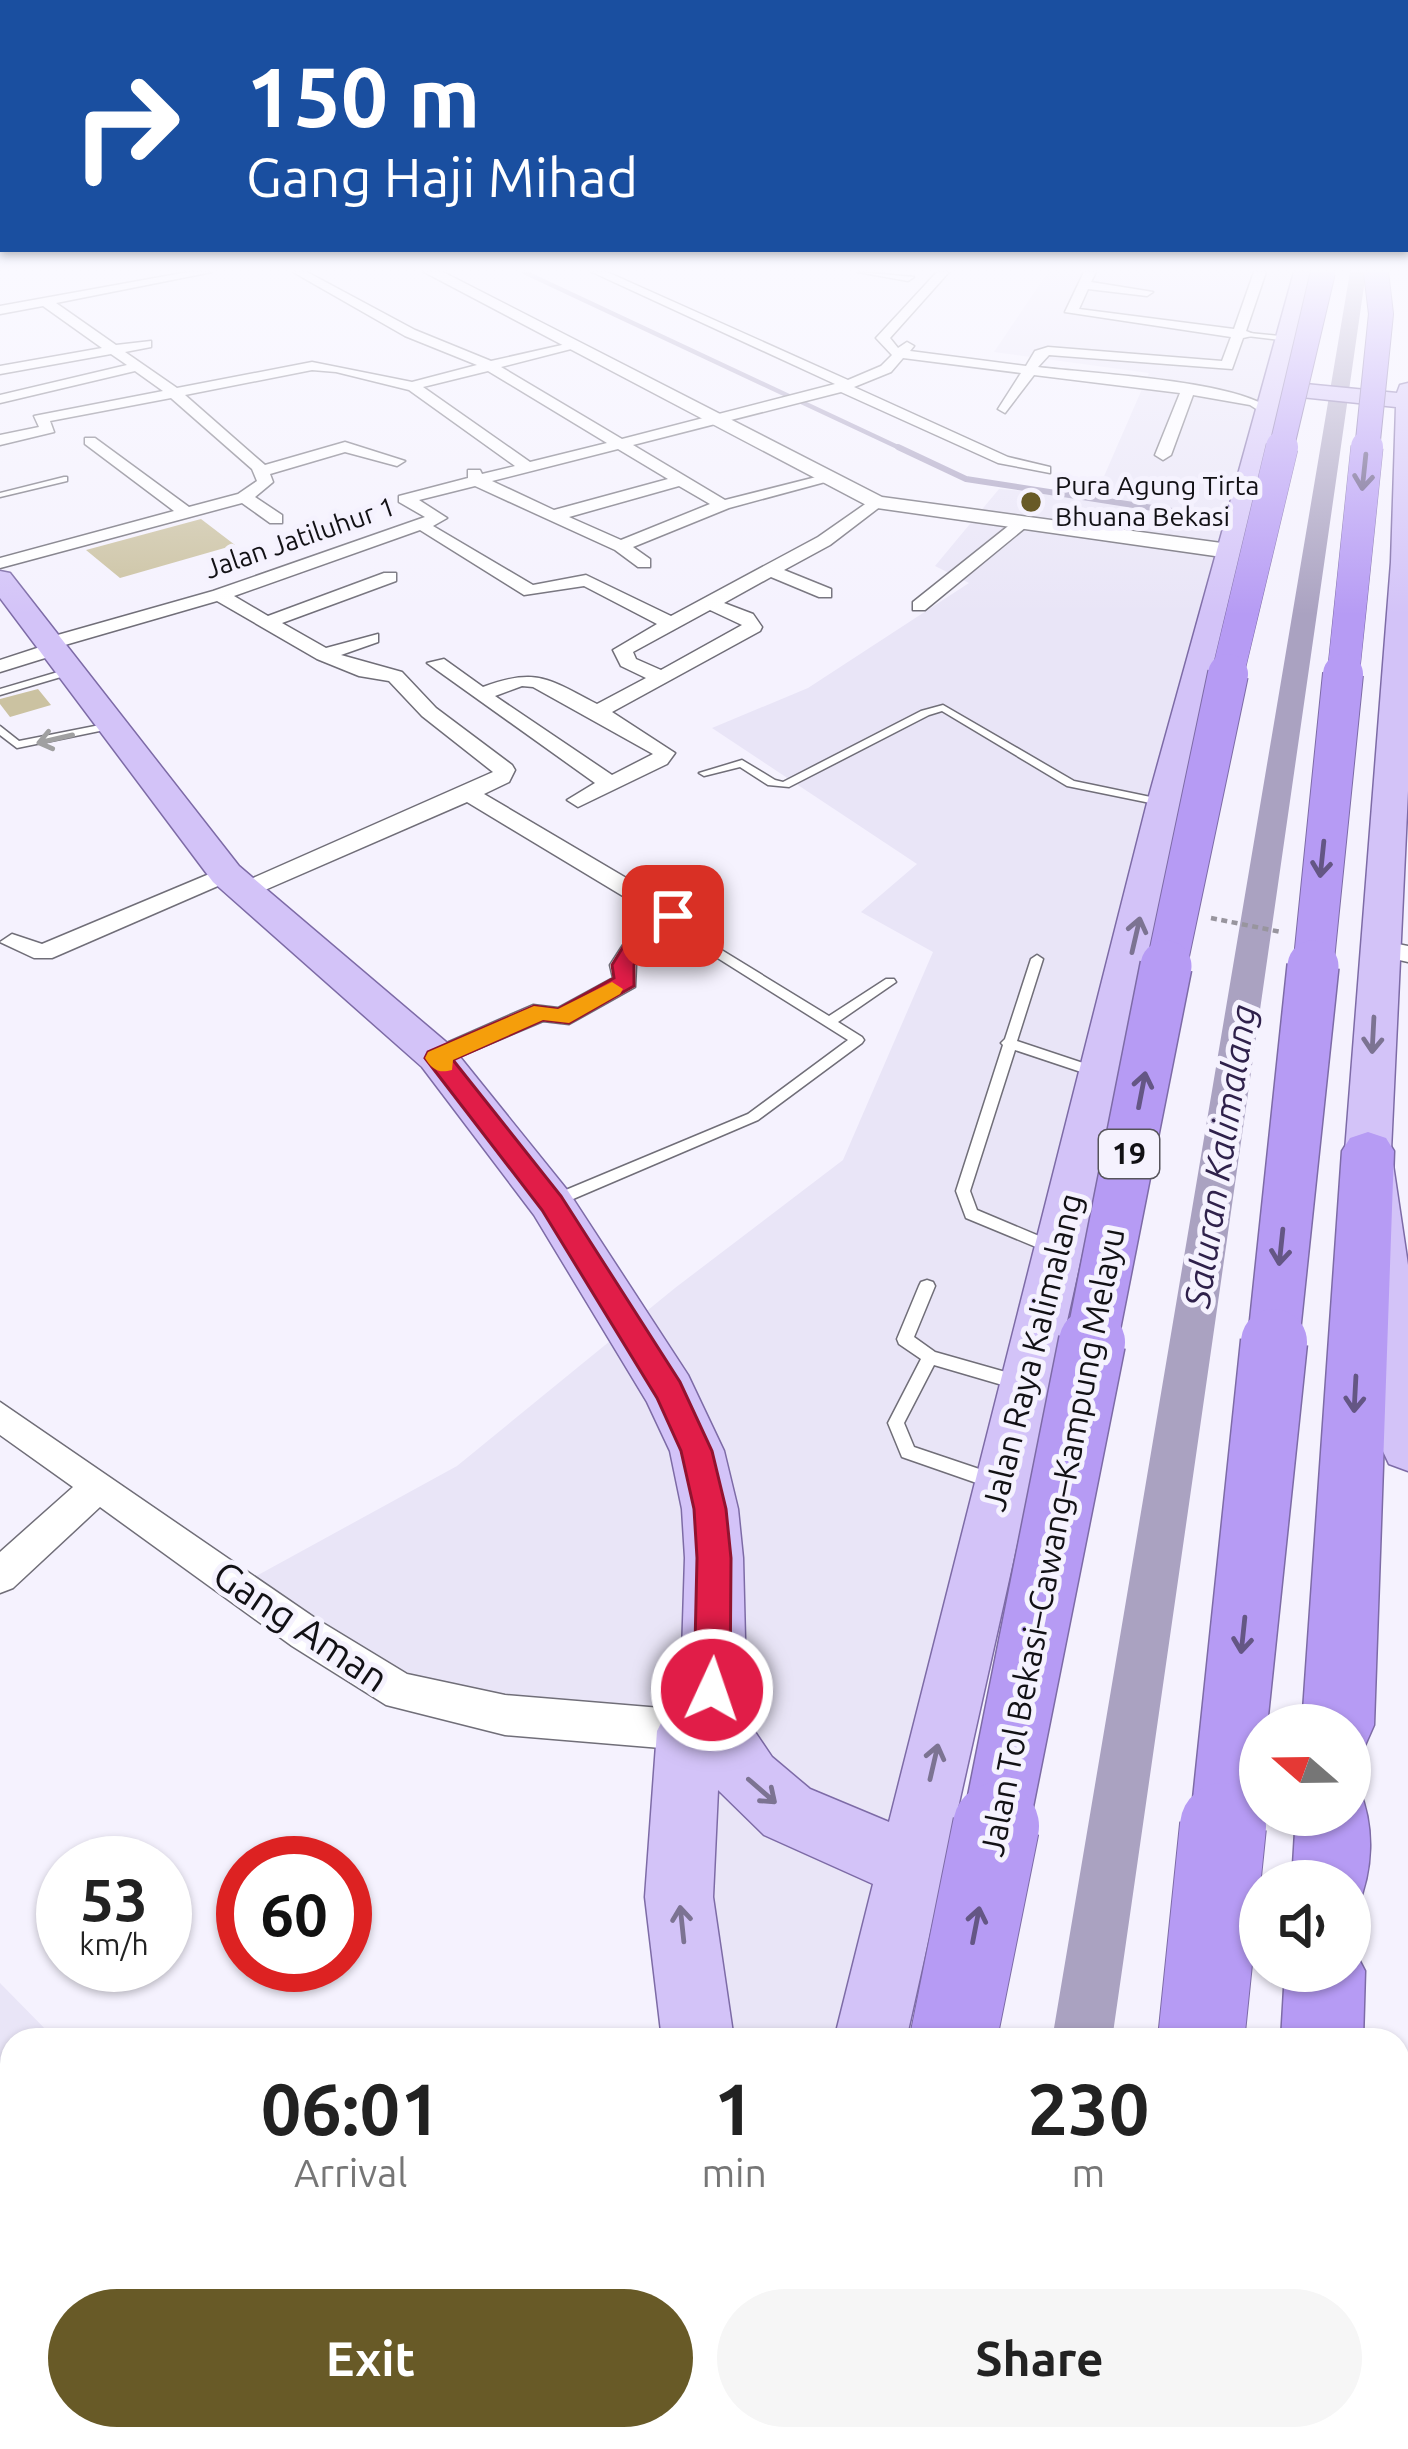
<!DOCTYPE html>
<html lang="en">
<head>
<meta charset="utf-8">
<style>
	body { margin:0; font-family:Ubuntu,sans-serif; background:#f6f6f6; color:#222; height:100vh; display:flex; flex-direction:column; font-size:45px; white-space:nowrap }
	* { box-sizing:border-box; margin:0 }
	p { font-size:39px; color:#767676 }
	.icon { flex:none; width:66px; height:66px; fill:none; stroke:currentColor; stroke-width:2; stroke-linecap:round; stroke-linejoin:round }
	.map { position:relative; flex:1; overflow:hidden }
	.drawer { position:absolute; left:0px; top:2028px; width:1410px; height:423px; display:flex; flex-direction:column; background:#fff; border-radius:36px 36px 0 0; box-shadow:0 3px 9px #0004 }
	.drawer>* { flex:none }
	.hud { position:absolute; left:0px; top:0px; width:1410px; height:252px; box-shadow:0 3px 9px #0004; background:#1a4fa0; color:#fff; overflow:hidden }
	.needle { width:78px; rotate:290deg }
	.buttons { position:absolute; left:1239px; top:1704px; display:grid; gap:24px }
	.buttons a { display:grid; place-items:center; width:132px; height:132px; border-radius:50%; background:#fff; box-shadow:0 3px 9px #0004; font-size:60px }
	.speed { position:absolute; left:36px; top:1836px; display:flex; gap:24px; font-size:60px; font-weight:700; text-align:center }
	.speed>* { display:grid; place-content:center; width:156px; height:156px; border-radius:50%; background:#fff; box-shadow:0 3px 9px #0004; line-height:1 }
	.speed small { font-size:30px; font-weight:400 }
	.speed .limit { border:18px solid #d22; background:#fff; color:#111 }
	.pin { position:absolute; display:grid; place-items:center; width:102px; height:102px; color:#fff; margin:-51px; border-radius:24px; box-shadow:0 6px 18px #0006 }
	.me { position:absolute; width:132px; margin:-66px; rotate:3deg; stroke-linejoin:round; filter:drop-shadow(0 0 9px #0008) }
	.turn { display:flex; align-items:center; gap:42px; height:252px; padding:0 48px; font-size:54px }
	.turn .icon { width:156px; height:156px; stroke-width:2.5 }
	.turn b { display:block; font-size:84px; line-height:102px }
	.eta { display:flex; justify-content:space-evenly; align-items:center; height:204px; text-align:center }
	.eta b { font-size:72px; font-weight:700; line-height:84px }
	.button { display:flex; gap:24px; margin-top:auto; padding:24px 48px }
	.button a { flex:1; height:138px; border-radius:72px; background:#685a27; color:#fff; font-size:48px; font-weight:700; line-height:138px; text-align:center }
	.button a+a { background:#f6f6f6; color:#222 }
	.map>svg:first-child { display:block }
</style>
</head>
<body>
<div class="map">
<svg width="1408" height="2449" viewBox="0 0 1408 2449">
	<rect width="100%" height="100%" fill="#f5f2fe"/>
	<!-- built -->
	<path fill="#e9e5f7" d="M1048,272h255l-433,1768h-172l-10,-309 -288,-39 -162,-106 219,-120 218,-178 168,-128 90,-208 -72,-40 56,-48 -205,-136 96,-40 161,-105 -34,-17 64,-77 96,8 54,-124 -155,-21z
		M0,1983l56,57h-44v399h434l10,10h-456z"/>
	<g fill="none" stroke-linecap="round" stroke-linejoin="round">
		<!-- stream-far1 -->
		<path stroke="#aaa2c1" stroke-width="4.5" d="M524,272l380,178"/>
		<!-- stream -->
		<path stroke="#aaa2c1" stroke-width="6" d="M898,447l68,32 232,36"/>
		<!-- canal -->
		<path fill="#aaa2c1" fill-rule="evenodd" d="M1350,272h16l-254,1768h-60z
			M984,2439h70l-1,10h-70z"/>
	</g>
	<!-- building -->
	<path fill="#cbc2a1" d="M201,519l34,26 -115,33 -34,-28z
		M38,689l13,16 -41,12 -10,-13v-5z"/>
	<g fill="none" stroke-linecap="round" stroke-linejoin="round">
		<defs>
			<path id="service" d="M1249,333l40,4 3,2 -3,2 -42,-5z
				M64,477h3v4l-67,16v-4z
				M68,669l3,1v4l-71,21v-6z
				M943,705l131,76 91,19 5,3 -5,3 -98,-20 -125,-75 -13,4 -140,72 -21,-2 -28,-18 -36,9 -5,-3 43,-13 33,20 8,2 138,-71z
				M115,722l5,3 -1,2 -102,21 -17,-13v-9l19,15z
				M666,916l163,100 57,-37h8l2,3 -58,40 24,15 2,3 -2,3 -104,77 -199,85h-10l-2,-4 2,-4 199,-83 100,-74 -186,-117v-6z
				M1037,955l6,4 -26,82 84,28 2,3 -7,5 -81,-27 -45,141 7,19 81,34 3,4 -3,4 -5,2 -87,-36 -10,-27 47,-146 -2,-2 4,-4 26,-80z
				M927,1280l6,2 2,4 -21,51 21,15 81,23 6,2 2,5 -2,5 -6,2 -82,-24 -30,58 10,24 83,28 3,5 -3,5 -6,3 -89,-31 -14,-34 33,-64 -22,-15 -2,-5 22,-53 2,-4z
				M520,2439h31l-4,10h-31z
				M590,2439h26l-3,10h-26z"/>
			<path id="minor" d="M188,272h24l-156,31 60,42 35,-4v6l-26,5 52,36 135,-26 100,20 65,-17 -72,-29 -112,-64h14l108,58 76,31 84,-19v6l-74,19 121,72 213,-55 -243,-112h15l241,108 33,-14 11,-11 -16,-17 61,-66h12l-59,66 8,10 9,-6 7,4 -4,5 116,15 9,-15 13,-4 174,14 9,-24 -166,-25 19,-40h12l-5,10 62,10 -6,4 -59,-7 -9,20 155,20 20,-57h12l-20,59 10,4 -13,3 -11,31 -183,-14 -11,12c53,7 205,13 238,46l-7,4 -19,-12 -57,-10 -22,60 -8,5 -8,-5 25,-62 -146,-18 -29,38 -7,-4 23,-36 -118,-15 -12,14 -37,15 154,70 42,10v6l-52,-10 -157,-71 -208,53 92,55 107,-27 8,5 -111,30 -96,39 17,12v8h-12l-23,-17 -140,-64 -56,14 28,18 -14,8 100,59 53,-10 85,41 147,-79 53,-37 14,3 -55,42 -46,25 47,19v8h-12l-48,-20 -47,26 29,11 9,13 -2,4 -148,81 63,41 -8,11 -89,43 -11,-7 28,-17 -168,-120 17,-4 39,28c53,-20 66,-8 114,17l49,-26 -25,-12 -8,-16 44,-26 -73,-38 -60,9 -104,-65 -186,66 34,20 116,-43h12v8l-114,42 44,25 52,-14v8l-37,13 61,17 34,36 76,57 3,5 -6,12 -25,12 188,111 26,-13 12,7 -62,45 -12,21 -1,22 -66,37 -26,-3 -106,45 -9,-3 -4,-6 4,-6 105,-46 25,3 55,-30 -3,-13 20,-31 26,-18 -189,-114 -216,94h-16v-10l258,-114 -71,-56 -33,-35 -30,-5 -42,-17 -100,-58 -159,46v7l-58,18v-12l40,-13v-7l173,-49 212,-74 -26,-15v-6l69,-18v-8h12l2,4 33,-8 -106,-76 -73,-18 -24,-2 -127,25 80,70 80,-23 60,19 -8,5 -52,-14 -75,22 3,8 -18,15 27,18v8h-12l-28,-20 -242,65v-10l174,-47 -89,-67v-6h10l94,69 49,-13 19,-13 -5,-12 -81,-71 -121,23 4,11 -54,13v-10l39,-8 -5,-11 129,-25 -28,-20 -135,32v-8l127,-30 -16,-11 -111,20v-8l102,-18 -59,-42 -43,8v-8zM488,371l119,72 -77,19 -107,-75zM618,449l50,30 -114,31 -62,-29zM679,486l31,18 -89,36 -52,-23zM710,610l32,15 -81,45 -25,-11 -3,-7zM522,686l11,1 120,67 -41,21 -117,-79z
				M858,272l56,5 -6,4z
				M1017,519l14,4 -106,87h-12v-8z
				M226,867l8,2v10l-182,79h-18l-34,-16 12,-8 30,10z
				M1378,940l30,6v16l-39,-9 -3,-5 3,-5z
				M0,1402l318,218 89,54 98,21 192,16 14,6 6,14 -6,14 -14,6 -192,-16 -119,-30 -94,-59 -192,-139 -87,81 -13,5v-41l73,-65 -73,-52z"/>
			<path id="tertiary" d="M424,272h19l439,225 347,47 11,7 -11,7 -359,-51z"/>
			<path id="primary" d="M1294,272h18l-27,110 112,11 3,-8 8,-2v408l-17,360 17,114v206l-19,-7 -8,-17 -36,-296 46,-589 5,-155 -114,-12 -99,408 -277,1237h-72l39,-156 -109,-49 -46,-45 -5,107 21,143h-72l-17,-143 12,-166 24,-47 4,-126 -3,-49 -12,-58 -23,-49 -113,-187 -112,-148 -209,-185 -213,-284v-27l10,2 229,293 213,181 116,144 120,184 36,76 14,58 5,49 4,162 25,37 38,32 79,33 258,-1019z
				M1408,2266v183h-46l1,-10h35v-168z
				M734,2439h86l-2,10h-86z"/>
			<path id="motorway" d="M1368,1132l18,6 8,13 -20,574 -11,25 -13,5v-30h-48l40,-574 8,-13z
				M1350,1785l9,4c16,38 14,81 -2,119l-7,3v-30h-58l4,-66h54z
				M1350,1942l15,29 -2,69h-82l4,-69h65z
				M826,2439h96l-2,10h-96z
				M1112,2439h96l-1,10h-96z
				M1253,2439h96v10h-96z"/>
		</defs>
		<!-- service casing -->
		<use href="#service" stroke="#706e78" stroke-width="3"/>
		<!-- minor casing -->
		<use href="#minor" stroke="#706e78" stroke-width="3"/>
		<!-- tertiary casing -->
		<use href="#tertiary" stroke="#706e78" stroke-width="3"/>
		<!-- primary casing -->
		<use href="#primary" stroke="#7d6ba6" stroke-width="3"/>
		<!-- motorway casing -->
		<use href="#motorway" stroke="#7d6ba6" stroke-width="3"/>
		<!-- path -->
		<path stroke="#98959e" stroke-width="4.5" stroke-dasharray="6 4.5" stroke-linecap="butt" d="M1211,918l70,14"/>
		<!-- service -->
		<use href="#service" fill="#fff" fill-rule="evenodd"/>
		<!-- minor -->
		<use href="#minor" fill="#fff" fill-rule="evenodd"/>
		<!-- tertiary -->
		<use href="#tertiary" fill="#fff" fill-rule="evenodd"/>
		<!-- primary -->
		<use href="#primary" fill="#d3c3f8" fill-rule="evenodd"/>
		<!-- motorway -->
		<use href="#motorway" fill="#b69bf4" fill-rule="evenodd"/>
		<defs>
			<path id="motorway-bridge-far5" d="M1281,450l42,-178
				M1367,450l14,-136 -5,-42"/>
			<path id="motorway-bridge-far4" d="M1227,677l55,-230
				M1343,677l24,-230"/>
			<path id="motorway-bridge-far3" d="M1166,969l62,-295
				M1313,969l30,-295"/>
			<path id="motorway-bridge-far2" d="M1091,1345l75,-379
				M1273,1345l40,-379"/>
			<path id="motorway-bridge-far1" d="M995,1829l97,-487
				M1223,1829l51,-487"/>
			<path id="motorway-bridge" d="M953,2040l43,-214
				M1201,2040l22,-214"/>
		</defs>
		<!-- motorway-bridge-far5 casing -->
		<use href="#motorway-bridge-far5" stroke="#7d6ba6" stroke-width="26" stroke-linecap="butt"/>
		<!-- motorway-bridge-far4 casing -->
		<use href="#motorway-bridge-far4" stroke="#7d6ba6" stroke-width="33" stroke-linecap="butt"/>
		<!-- motorway-bridge-far3 casing -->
		<use href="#motorway-bridge-far3" stroke="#7d6ba6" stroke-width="42" stroke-linecap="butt"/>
		<!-- motorway-bridge-far2 casing -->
		<use href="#motorway-bridge-far2" stroke="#7d6ba6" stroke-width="54" stroke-linecap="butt"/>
		<!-- motorway-bridge-far1 casing -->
		<use href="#motorway-bridge-far1" stroke="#7d6ba6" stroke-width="69" stroke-linecap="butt"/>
		<!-- motorway-bridge casing -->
		<use href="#motorway-bridge" stroke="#7d6ba6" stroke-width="88" stroke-linecap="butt"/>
		<!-- motorway-bridge-far5 -->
		<use href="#motorway-bridge-far5" stroke="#b69bf4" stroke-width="24"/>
		<!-- motorway-bridge-far4 -->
		<use href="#motorway-bridge-far4" stroke="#b69bf4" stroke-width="32"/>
		<!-- motorway-bridge-far3 -->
		<use href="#motorway-bridge-far3" stroke="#b69bf4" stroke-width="40"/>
		<!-- motorway-bridge-far2 -->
		<use href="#motorway-bridge-far2" stroke="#b69bf4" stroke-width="51"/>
		<!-- motorway-bridge-far1 -->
		<use href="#motorway-bridge-far1" stroke="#b69bf4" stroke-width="66"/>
		<!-- motorway-bridge -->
		<use href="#motorway-bridge" stroke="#b69bf4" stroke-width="86"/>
	</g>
	<!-- one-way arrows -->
	<defs><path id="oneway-shaft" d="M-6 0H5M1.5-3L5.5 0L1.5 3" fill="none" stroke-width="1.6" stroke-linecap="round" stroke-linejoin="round" transform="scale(3)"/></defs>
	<g stroke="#645684">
		<use href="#oneway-shaft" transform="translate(1364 472) rotate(96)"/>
		<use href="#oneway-shaft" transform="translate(1322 859) rotate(96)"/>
		<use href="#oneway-shaft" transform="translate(1142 1090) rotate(-79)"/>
		<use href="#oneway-shaft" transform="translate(1281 1247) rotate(96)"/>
		<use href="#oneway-shaft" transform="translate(1355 1394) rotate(93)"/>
		<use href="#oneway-shaft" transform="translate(1243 1635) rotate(96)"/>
		<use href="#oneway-shaft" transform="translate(976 1925) rotate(-79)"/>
	</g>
	<use stroke="#a0a0a1" href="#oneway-shaft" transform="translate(55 739) rotate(167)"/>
	<g stroke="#7c7392">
		<use href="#oneway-shaft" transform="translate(1136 935) rotate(-77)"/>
		<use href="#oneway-shaft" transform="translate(1373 1035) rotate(93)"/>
		<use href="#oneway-shaft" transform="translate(934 1762) rotate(-77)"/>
		<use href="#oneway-shaft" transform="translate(762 1791) rotate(41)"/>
		<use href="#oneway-shaft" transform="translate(682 1924) rotate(-96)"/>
	</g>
	<!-- sky -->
	<linearGradient id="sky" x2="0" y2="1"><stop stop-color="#8fadd8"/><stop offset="0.44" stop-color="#faf9ff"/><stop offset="1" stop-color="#faf9ff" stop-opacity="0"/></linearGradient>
	<rect width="1408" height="615" fill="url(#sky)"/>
	<!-- route -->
	<path fill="#e11d48" stroke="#92132f" stroke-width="3" d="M673,909l11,7 -37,27 -13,22v21l-65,37 -26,-3 -90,40 108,136 119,186 32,69 14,58 5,49 -1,132 -6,12 -12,6 -13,-6 -5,-12 3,-132 -3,-49 -13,-58 -24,-53 -115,-188 -117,-152 3,-6 106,-46 24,3 56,-31 -2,-13 19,-31z"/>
	<!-- slow -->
	<path fill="#f59e0b" d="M612,982l11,7 -3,5 -51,29 -26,-3 -90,40 -1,10c-14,4 -20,-1 -27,-12l3,-6 106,-46 24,3z"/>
	<!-- markers -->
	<circle fill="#685a27" stroke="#f5f2fe" stroke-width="4.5" cx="1031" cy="502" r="12"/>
	<g text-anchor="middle" stroke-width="10" stroke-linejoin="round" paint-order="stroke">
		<!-- far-poi labels -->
		<g font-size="27" fill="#121115" stroke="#f5f2fe" text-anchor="start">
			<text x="1055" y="495">Pura Agung Tirta<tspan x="1055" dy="31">Bhuana Bekasi</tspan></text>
		</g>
		<!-- far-street labels -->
		<g font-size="27" fill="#121115" stroke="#f5f2fe">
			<text transform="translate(300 538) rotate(-19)" y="9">Jalan Jatiluhur 1</text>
		</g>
		<!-- shield labels -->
		<rect fill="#f5f2fe" stroke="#56545b" stroke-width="3" x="1099" y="1130" width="60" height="48" rx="9"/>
		<g font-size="30" font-weight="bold" fill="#121115">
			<text x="1129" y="1164">19</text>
		</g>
		<!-- street labels -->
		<g font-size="33" fill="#121115" stroke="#f5f2fe">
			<text transform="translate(1032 1352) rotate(-76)" y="12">Jalan Raya Kalimalang</text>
			<text transform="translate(1052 1542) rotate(-79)" y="12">Jalan Tol Bekasi–Cawang–Kampung Melayu</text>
		</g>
		<!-- water labels -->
		<g font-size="36" font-style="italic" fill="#2f214b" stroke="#f5f2fe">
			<text transform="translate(1220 1156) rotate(-81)" y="13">Saluran Kalimalang</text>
		</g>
		<!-- near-street labels -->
		<g font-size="39" fill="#121115" stroke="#f5f2fe">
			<text transform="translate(301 1626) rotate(34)" y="14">Gang Aman</text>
		</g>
	</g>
</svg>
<div class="buttons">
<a><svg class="needle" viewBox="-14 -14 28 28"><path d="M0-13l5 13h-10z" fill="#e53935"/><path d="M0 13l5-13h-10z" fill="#767676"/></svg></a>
<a><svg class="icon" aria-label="sound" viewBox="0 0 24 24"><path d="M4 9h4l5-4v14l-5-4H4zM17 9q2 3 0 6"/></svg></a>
</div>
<div class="speed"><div>53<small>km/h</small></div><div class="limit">60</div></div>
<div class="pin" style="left:673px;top:916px;background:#d93025"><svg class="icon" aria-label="arrive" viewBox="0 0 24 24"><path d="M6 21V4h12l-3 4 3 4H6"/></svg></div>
<svg class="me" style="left:712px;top:1690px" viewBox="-20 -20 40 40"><circle r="17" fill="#e11d48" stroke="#fff" stroke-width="3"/><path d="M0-11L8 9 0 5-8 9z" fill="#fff"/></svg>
<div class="hud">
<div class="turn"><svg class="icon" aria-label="right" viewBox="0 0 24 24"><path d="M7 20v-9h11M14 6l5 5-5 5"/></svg><div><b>150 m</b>Gang Haji Mihad</div></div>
</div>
<section class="drawer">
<div class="eta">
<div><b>06:01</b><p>Arrival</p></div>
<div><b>1</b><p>min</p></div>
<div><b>230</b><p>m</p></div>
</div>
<div class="button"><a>Exit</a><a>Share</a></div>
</section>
</div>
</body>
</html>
